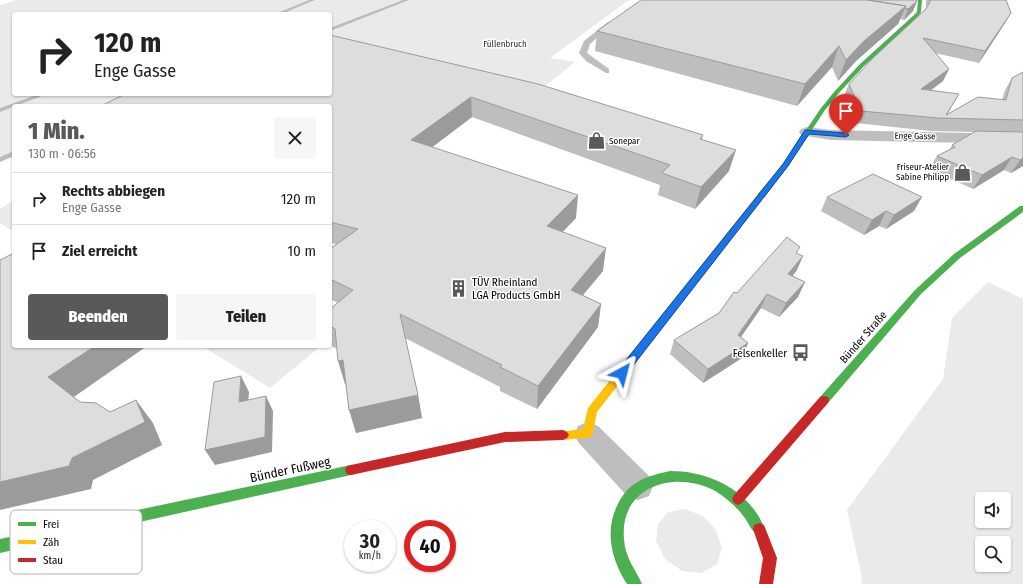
<!DOCTYPE html>
<html lang="de">
<head>
<meta charset="utf-8">
<style>
	body { margin:0; font-family:"Fira Sans Condensed",sans-serif; background:#f6f6f6; color:#222; height:100vh; display:flex; flex-direction:column; font-size:15px; white-space:nowrap }
	* { box-sizing:border-box; margin:0 }
	p { font-size:13px; color:#767676 }
	.icon { flex:none; width:22px; height:22px; fill:none; stroke:currentColor; stroke-width:2; stroke-linecap:round; stroke-linejoin:round }
	.map { position:relative; flex:1; overflow:hidden }
	.sheet { position:absolute; left:12px; top:104px; width:320px; height:244px; display:flex; flex-direction:column; background:#fff; border-radius:4px; box-shadow:0 1px 3px #0004 }
	.sheet>* { flex:none }
	.hud { position:absolute; left:12px; top:12px; width:320px; height:84px; border-radius:4px; box-shadow:0 1px 3px #0004; background:#fff; color:#222; overflow:hidden }
	.controls { position:absolute; left:975px; top:492px; display:grid; gap:8px }
	.controls a { display:grid; place-items:center; width:36px; height:36px; border-radius:4px; background:#fff; box-shadow:0 1px 3px #0004; font-size:20px }
	.speed { position:absolute; left:344px; top:520px; display:flex; gap:8px; font-size:20px; font-weight:700; text-align:center }
	.speed>* { display:grid; place-content:center; width:52px; height:52px; border-radius:50%; background:#fff; box-shadow:0 1px 3px #0004; line-height:1 }
	.speed small { font-size:10px; font-weight:400 }
	.speed .limit { border:6px solid #d22; background:#fff; color:#111 }
	.pin { position:absolute; display:grid; place-items:center; width:34px; height:34px; color:#fff; margin:-41px -17px; border-radius:50% 50% 50% 0; rotate:-45deg; box-shadow:0 0 4px #0007 }
	.pin .icon { rotate:45deg }
	.me { position:absolute; width:44px; margin:-22px; rotate:38deg; stroke-linejoin:round; filter:drop-shadow(0 0 3px #0008) }
	.turn { display:flex; align-items:center; gap:14px; height:84px; padding:0 16px; font-size:18px }
	.turn .icon { width:52px; height:52px; stroke-width:2.5 }
	.turn b { display:block; font-size:28px; line-height:34px }
	.round { display:grid; place-items:center; flex:none; width:42px; height:42px; border-radius:4px; background:#f6f6f6 }
	.head { display:flex; align-items:center; justify-content:space-between; height:68px; padding:0 16px }
	h1 { font-size:24px; font-weight:800; line-height:30px; color:#595959 }
	.button { display:flex; gap:8px; margin-top:auto; padding:8px 16px }
	.button a { flex:1; height:46px; border-radius:4px; background:#595959; color:#fff; font-size:16px; font-weight:800; line-height:46px; text-align:center }
	.button a+a { background:#f6f6f6; color:#222 }
	ul { padding:0; list-style:none }
	li { display:flex; align-items:center; gap:12px; height:52px; padding:0 16px; border-top:1px solid #e0e0e0 }
	li div { flex:1 }
	li b { display:block; font-size:15px }
	li em { font-style:normal }
	.map>svg:first-child { display:block }
</style>
</head>
<body>
<div class="map">
<svg width="1023" height="584" viewBox="0 0 1023 584">
	<rect width="100%" height="100%" fill="#fff"/>
	<!-- green -->
	<path fill="#eaeaea" fill-rule="evenodd" d="M16,0h613l-79,58 25,4 -42,34 -203,-52v-30h-316v80h149l-31,12h-118v46l-14,7v-154z
		M14,200v32l-14,-9v-14z
		M988,282l35,17v285h-162l1,-6 -15,-68 96,-131 9,-61zM982,499h22v22h-22zM982,543h22v22h-22z
		M202,346h119l-51,42z
		M685,509l18,7 13,14 6,18 -5,16 -16,9 -19,-2 -17,-12 -9,-18 2,-17 10,-12z"/>
	<g fill="none" stroke-linecap="round" stroke-linejoin="round">
		<!-- stream -->
		<path fill="#bcbcbc" fill-rule="evenodd" d="M309,0h6l-34,14h-6z
			M403,0h6l-79,31v-3z
			M39,94h8l-47,18v-4z
			M14,151v5l-14,6v-5z"/>
		<!-- lane -->
		<path fill="#bebebe" fill-rule="evenodd" d="M608,22l5,1 -23,21 -3,9 22,16v4h-3l-20,-12 -7,-8 5,-12z"/>
		<!-- street -->
		<path fill="#bebebe" fill-rule="evenodd" d="M807,127l24,3 192,4v10l-192,-4 -30,-5 -2,-3 2,-3z
			M588,422l10,4 51,50 4,10 -4,10 -11,4 -11,-4 -49,-54 -4,-8 4,-8z"/>
		<!-- fast -->
		<path fill="#4caf50" fill-rule="evenodd" d="M918,0h4l-1,12 -4,6 -53,48 -26,28 -13,16 -37,56 -24,32h-6v-4l25,-30 38,-56 13,-16 26,-28 53,-48 4,-4z
			M1020,206h3v6l-63,46 -39,36 -93,109 -4,1 -4,-1 -1,-3 1,-3 95,-107 39,-36z
			M351,465l4,1 2,4 -2,4 -4,1 -351,78v-14z
			M670,471c40,0 79,19 95,58l-1,4 -5,2c-8,-3 -10,-12 -15,-18 -7,-10 -17,-18 -27,-25 -40,-23 -98,-7 -93,47 1,19 11,29 18,45h-15c-15,-23 -22,-51 -11,-76 4,-9 9,-17 17,-23 11,-8 23,-11 37,-14z"/>
		<!-- slow -->
		<path fill="#ffc107" fill-rule="evenodd" d="M758,194h3l4,2 -168,216 -5,25 -29,3 -4,-2 -2,-3 2,-3 24,-3 5,-21z"/>
		<!-- jam -->
		<path fill="#c62828" fill-rule="evenodd" d="M824,396l4,1 1,3 -1,3 -86,100 -4,2 -4,-2 -2,-4 2,-4 86,-98z
			M563,430l4,2 2,3 -2,3 -4,2 -58,2 -154,33 -4,-1 -2,-4 2,-4 4,-1 154,-33z
			M759,523l5,2 13,33 -4,26h-14l4,-26 -10,-29 1,-4z"/>
	</g>
	<!-- wall -->
	<path fill="#bebebe" d="M926,0h80l5,13 -6,10 -26,40 -44,-10 14,16 -6,12 -13,10 22,15 -5,8 55,-14 3,-10 7,-12 11,-6v94l-12,7 -7,-3 -31,19 -44,-20 8,-13 13,-7 2,-4 23,-13 -44,-1 -75,-8 -12,-27 5,-12 77,-76z
		M917,1l-4,10 -9,9 -4,-1 -2,5 -42,37 -18,20 -6,-14 -35,39 -202,-55 2,-20z
		M330,35l373,100 -1,5 27,31 -34,38 -37,-14 2,-10 -188,-68 -40,30 144,71 -14,14 41,39 -20,24 18,9 -3,23 -61,82 -37,-18v-4l-95,-49 13,57 4,23 -66,15 -10,-49h-1l-8,-35 -7,-4v-36l8,-6 -8,-4v-50l6,-5 -6,-1z
		M827,197l87,14 -28,18 -7,-3 -15,9 -43,-24z
		M797,253v17l-5,6 13,6 -7,15 -19,20 -18,-9 -20,29 7,6 -6,15 -39,25 -33,-29 4,-14 45,-27 18,-20z"/>
	<!-- shaded-wall -->
	<path fill="#9b9b9b" d="M917,1l-4,10 -9,9 4,-11z
		M906,6l-8,18 -42,37 -18,20 8,-21 18,-19z
		M1011,13l-6,10 -26,40 6,-12z
		M839,46l-7,21 -35,39 8,-22z
		M949,69l-6,12 -28,21 6,-13z
		M959,94l-14,24h-1z
		M471,97l1,20 -58,44 -3,-21z
		M736,150l-7,21 -34,38 6,-22z
		M1012,157l-8,13 -31,19 9,-14z
		M1023,158v8l-12,7 9,-13z
		M578,195l-2,23 -30,31 1,-23z
		M922,197l-8,14 -28,18 8,-14z
		M886,211l-7,15 -15,9 8,-15z
		M606,248l-3,23 -35,42 3,-23z
		M803,256l-6,14 -15,19 6,-15z
		M805,282l-7,15 -19,20 7,-14z
		M767,294l-6,14 -29,42 6,-15z
		M601,304l-3,23 -61,82 1,-23z
		M748,343l-6,15 -39,25 5,-14z
		M95,346h52l-79,55 -20,-24z
		M343,360l7,23 -5,1 -7,-23z
		M241,376l8,16 -2,25 -8,-15z
		M418,395l4,23 -66,15 -7,-23z
		M266,396l7,15 -1,41 -57,13 -10,-15z
		M136,400l17,23 9,22 -69,35 -2,9 -91,21v-28l72,-24z"/>
	<!-- building -->
	<path fill="#ddd" stroke="#9b9b9b" d="M641,0h227l38,6 -42,35 -18,19 -7,-14 -34,38 -208,-53z
		M868,0h49v1l-9,8 -3,-1 1,-2z
		M930,0h76l5,13 -26,38 -62,-13 26,31 -28,20 38,5 -13,21 32,-18 28,3 6,-22 11,-6v48l-85,-2 -77,-7 -12,-27 24,-26 52,-48 5,-8z
		M330,35l208,49 165,51 -3,4 36,11 -35,37 -39,-14 8,-8 -199,-68 -60,43 167,55 -31,31 59,22 -35,42 30,14 -63,82 -38,-19 2,-2 -102,-51 18,81 -69,15 -6,-50 -5,1 -3,-32 -5,-3v-17l23,-19 -23,-11v-30l28,-20 -28,-7v-116h-229l24,-12h205z
		M976,131l47,1v26l-3,2 -8,-3 -30,18 -45,-19 18,-9 -3,-2z
		M873,174l49,23 -28,18 -8,-4 -14,9 -45,-23z
		M787,237l13,10 -4,6 7,3 -15,18 17,8 -19,21 -19,-9 -29,41 10,8 -40,26 -34,-29 45,-27 15,-21 3,1z
		M14,253v93h81l-47,31 32,25 16,1 14,9 26,-12 9,22 -73,36 -3,8 -69,16v-222z
		M241,376l-2,26 27,-6 -1,41 -60,13 9,-68z"/>
	<!-- route -->
	<path fill="#1a73e8" stroke="#114b97" d="M805,130l41,3 3,2 -3,2 -37,-3 -21,32 -163,210h-7l-2,-3 2,-3 165,-206z"/>
	<!-- icons -->
	<defs>
		<symbol id="shop-bare" viewBox="-9 -9 18 18"><path d="M-5-2.5h2.3a2.7 3.5 0 0 1 5.4 0H5L5.5 6h-11ZM-1.5-2.5h3a1.5 2.3 0 0 0-3 0Z" fill="#595959" stroke="#fff" stroke-width="2.5" paint-order="stroke"/></symbol>
		<symbol id="building-bare" viewBox="-9 -9 18 18"><path d="M-4-6H4V6H1V3H-1V6H-4ZM-2.5-4.3h1.7v1.8h-1.7ZM.8-4.3h1.7v1.8H.8ZM-2.5-1h1.7V.8h-1.7ZM.8-1h1.7V.8H.8Z" fill="#595959" stroke="#fff" stroke-width="2.5" paint-order="stroke"/></symbol>
		<symbol id="bus-bare" viewBox="-9 -9 18 18"><path d="M-5-6H5V4H4V6H2V4H-2V6H-4V4H-5ZM-3.5-4V0h7V-4ZM-3.5 1.2v1.5H-2V1.2ZM2 1.2v1.5H3.5V1.2Z" fill="#595959" stroke="#fff" stroke-width="2.5" paint-order="stroke"/></symbol>
	</defs>
	<g fill-rule="evenodd">
		<use href="#shop-bare" x="584" y="128" width="25" height="25"/>
		<use href="#shop-bare" x="950" y="160" width="25" height="25"/>
		<use href="#building-bare" x="446" y="276" width="25" height="25"/>
		<use href="#bus-bare" x="788" y="340" width="25" height="25"/>
	</g>
	<g text-anchor="middle" stroke-width="3" stroke-linejoin="round" paint-order="stroke">
		<!-- far-park labels -->
		<g font-size="9" fill="#303030" stroke="#fff">
			<text x="505" y="47">Füllenbruch</text>
		</g>
		<!-- far-street labels -->
		<g font-size="9" fill="#000" stroke="#fff">
			<text transform="translate(915 136) rotate(1)" y="3">Enge Gasse</text>
		</g>
		<!-- far-poi labels -->
		<g font-size="9" fill="#000" stroke="#fff" text-anchor="start">
			<text x="609" y="144">Sonepar</text>
			<text x="949" y="170" text-anchor="end">Friseur-Atelier<tspan x="949" dy="10">Sabine Philipp</tspan></text>
		</g>
		<!-- poi labels -->
		<g font-size="11" fill="#000" stroke="#fff" text-anchor="start">
			<text x="472" y="286">TÜV Rheinland<tspan x="472" dy="13">LGA Products GmbH</tspan></text>
			<text x="787" y="357" text-anchor="end">Felsenkeller</text>
		</g>
		<!-- street labels -->
		<g font-size="11" fill="#000" stroke="#fff">
			<text transform="translate(863 337) rotate(-49)" y="4">Bünder Straße</text>
		</g>
		<!-- near-street labels -->
		<g font-size="13" fill="#000" stroke="#fff">
			<text transform="translate(290 469) rotate(-12)" y="5">Bünder Fußweg</text>
		</g>
	</g>
	<!-- legend -->
	<rect x="10" y="510" width="132" height="64" rx="6" fill="#fff" stroke="#b2b2b2" stroke-width="1"/>
	<rect x="18" y="522" width="18" height="4" fill="#4caf50"/>
	<rect x="18" y="540" width="18" height="4" fill="#ffc107"/>
	<rect x="18" y="558" width="18" height="4" fill="#c62828"/>
	<g font-size="11" fill="#000">
		<text x="43" y="528">Frei</text>
		<text x="43" y="546">Zäh</text>
		<text x="43" y="564">Stau</text>
	</g>
</svg>
<div class="controls">
<a><svg class="icon" aria-label="sound" viewBox="0 0 24 24"><path d="M4 9h4l5-4v14l-5-4H4zM17 9q2 3 0 6"/></svg></a>
<a><svg class="icon" aria-label="search" viewBox="0 0 24 24"><circle cx="10" cy="10" r="6"/><path d="M15 15l6 6"/></svg></a>
</div>
<div class="speed"><div>30<small>km/h</small></div><div class="limit">40</div></div>
<div class="pin" style="left:846px;top:135px;background:#d93025"><svg class="icon" aria-label="arrive" viewBox="0 0 24 24"><path d="M6 21V4h12l-3 4 3 4H6"/></svg></div>
<svg class="me" style="left:622px;top:373px" viewBox="-20 -20 40 40"><path d="M0-17L14 15 0 8-14 15z" fill="#1a73e8" stroke="#fff" stroke-width="4"/></svg>
<div class="hud">
<div class="turn"><svg class="icon" aria-label="right" viewBox="0 0 24 24"><path d="M7 20v-9h11M14 6l5 5-5 5"/></svg><div><b>120 m</b>Enge Gasse</div></div>
</div>
<section class="sheet">
<div class="head"><div><h1>1 Min.</h1><p>130 m · 06:56</p></div><a class="round"><svg class="icon" aria-label="close" viewBox="0 0 24 24"><path d="M6 6l12 12M18 6L6 18"/></svg></a></div>
<ul>
<li><svg class="icon" aria-label="right" viewBox="0 0 24 24"><path d="M7 20v-9h11M14 6l5 5-5 5"/></svg><div><b>Rechts abbiegen</b><p>Enge Gasse</p></div><em>120 m</em></li>
<li><svg class="icon" aria-label="arrive" viewBox="0 0 24 24"><path d="M6 21V4h12l-3 4 3 4H6"/></svg><div><b>Ziel erreicht</b></div><em>10 m</em></li>
</ul>
<div class="button"><a>Beenden</a><a>Teilen</a></div>
</section>
</div>
</body>
</html>
